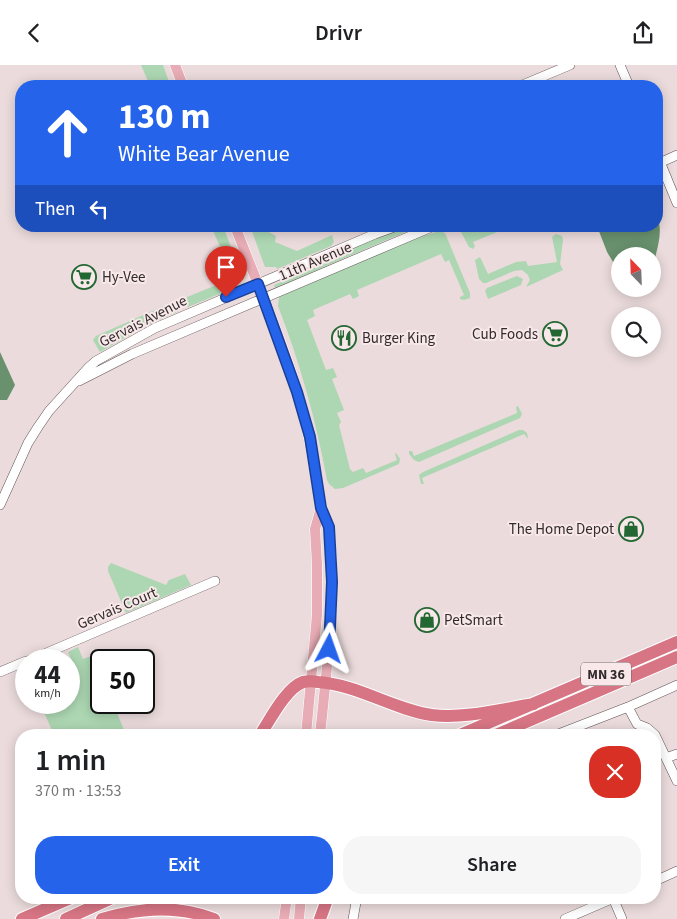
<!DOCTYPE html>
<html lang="en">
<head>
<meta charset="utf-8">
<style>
	body { margin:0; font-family:"Source Sans 3",sans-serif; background:#f6f6f6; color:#202124; height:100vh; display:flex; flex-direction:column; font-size:19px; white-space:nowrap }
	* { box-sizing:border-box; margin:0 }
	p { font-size:16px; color:#757577 }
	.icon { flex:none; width:28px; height:28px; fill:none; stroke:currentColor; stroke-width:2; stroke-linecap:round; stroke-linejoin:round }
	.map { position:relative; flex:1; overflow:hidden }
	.drawer { position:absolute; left:15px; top:664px; width:646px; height:175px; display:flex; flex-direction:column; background:#fff; border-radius:20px; box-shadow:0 2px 12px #0003 }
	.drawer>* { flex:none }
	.top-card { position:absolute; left:15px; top:15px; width:648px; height:152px; border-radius:20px; box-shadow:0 2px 12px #0003; background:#2563eb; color:#fff; overflow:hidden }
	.needle { width:32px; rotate:337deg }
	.controls { position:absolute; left:611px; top:182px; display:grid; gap:10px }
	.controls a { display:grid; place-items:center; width:50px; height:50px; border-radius:50%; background:#fff; box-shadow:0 2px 12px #0003; font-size:25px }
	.speed { position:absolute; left:15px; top:584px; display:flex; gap:10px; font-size:25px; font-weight:700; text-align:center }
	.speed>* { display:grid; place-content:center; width:65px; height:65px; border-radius:50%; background:#fff; box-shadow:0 2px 12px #0003; line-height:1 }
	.speed small { font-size:12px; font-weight:400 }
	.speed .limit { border:2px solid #111; border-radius:8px; background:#fff; color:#111 }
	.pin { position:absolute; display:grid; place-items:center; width:42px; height:42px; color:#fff; margin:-51px -21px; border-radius:50% 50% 50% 0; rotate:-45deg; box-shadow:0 0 5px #0007 }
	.pin .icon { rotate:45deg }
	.me { position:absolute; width:55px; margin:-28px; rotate:4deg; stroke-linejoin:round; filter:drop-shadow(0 0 4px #0008) }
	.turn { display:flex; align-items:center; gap:18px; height:105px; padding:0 20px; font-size:22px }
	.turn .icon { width:65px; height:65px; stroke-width:2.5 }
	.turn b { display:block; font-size:35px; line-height:42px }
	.then { display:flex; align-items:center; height:48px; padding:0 20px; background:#0003; gap:10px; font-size:19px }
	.round { display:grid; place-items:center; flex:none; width:52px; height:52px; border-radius:20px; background:#f6f6f6 }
	.head { display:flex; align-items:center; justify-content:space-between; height:85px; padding:0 20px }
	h1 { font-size:30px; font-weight:600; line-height:38px }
	.button { display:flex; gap:10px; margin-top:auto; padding:10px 20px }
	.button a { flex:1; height:58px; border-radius:20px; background:#2563eb; color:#fff; font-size:20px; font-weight:600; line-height:58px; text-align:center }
	.button a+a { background:#f6f6f6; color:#202124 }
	header { display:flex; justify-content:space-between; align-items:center; height:65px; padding:0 20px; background:#fff; font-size:22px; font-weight:600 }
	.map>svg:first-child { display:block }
</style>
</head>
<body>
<header><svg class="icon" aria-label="back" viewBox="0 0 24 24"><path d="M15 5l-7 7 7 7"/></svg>Drivr<svg class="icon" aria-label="share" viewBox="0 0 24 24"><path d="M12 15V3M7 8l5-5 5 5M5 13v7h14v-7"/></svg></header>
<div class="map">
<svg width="677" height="854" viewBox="0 0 677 854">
	<rect width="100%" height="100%" fill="#ebdbdc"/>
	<!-- green -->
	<path fill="#add7b2" d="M141,0h22l6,17 -2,4h-17z
		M211,161h12l17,45v11l-4,5 -48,20 -3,-3 2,-7 32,-13 4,-12 -8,-21 6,-2z
		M250,161h8l18,10 -1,6 22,9 35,-16 2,7 -3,4 -54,23 -1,-2h-11z
		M413,161h6l-144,62 -1,-3 62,-26 23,-14 17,-7z
		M463,161h51l-7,2 -34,14 2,4 -2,3 -4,-2 -8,-15z
		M439,166l6,2 25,60v5l-6,2 -4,-1v-2l4,-2 -15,-35 -4,2 -4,-8 -84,36 2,6 -6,3 -3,-5 -37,16 2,6 -8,4 19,50 7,-2 4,9 -5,2 12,31 -7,3 4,9 -2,3 11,44 3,3 10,-4 3,5 31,-13 -2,-6 1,-1 4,6 -1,5 -56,24 -8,1 -6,-5 -2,-4c-11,-60 -27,-117 -49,-174l1,-9 131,-57z
		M556,169l6,2 1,4 -3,24 3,6 -37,17 4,-7 -2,-5 -6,-5 -8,1 -28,12h-3l-4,-4 -4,-19 5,-3 8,17 28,-12 10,-1 2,5 29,-4 -5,-25z
		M517,211l6,3 -2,6 -33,14 -3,-8 2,-3z
		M166,240l9,2 4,4 -33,15 -46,26 -7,-12 3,-4z
		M518,341l4,8 -2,4 -101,44 -5,-2 -5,-6v-3h3l2,5 103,-43 -1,-6z
		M519,365h4l4,3 1,6 -4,-5 -102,44 2,6h-3l-2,-9 4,-3z
		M111,498l55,22 3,-5 16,-6 6,11 -65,28 -18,-42v-4z
		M78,582l5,12 11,-4 7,18v30h12l13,32h-72l-14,-32h29v-38l4,-2 -5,-11z"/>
	<!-- water -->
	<path fill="#69916e" d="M656,148c7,15 3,30 -1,45l-2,2 -1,-4h-32v14h-2l-11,-18 -10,-26h59z
		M0,287l15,33 -8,15h-7z"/>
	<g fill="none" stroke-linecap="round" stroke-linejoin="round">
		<defs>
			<path id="minor" d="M620,0l9,21
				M520,21l50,-21
				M656,87l21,51
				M657,99l20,-9
				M79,316l53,-27 302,-128
				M0,440l28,-62 10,-16 11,-16 39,-43 8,-7 59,-33 220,-94 22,-8
				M30,595l185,-79
				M0,607l26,-11
				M628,642l9,17 10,4 8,7
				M556,670l72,-28 49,-22
				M655,670l22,46
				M666,693l11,-4
				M655,816l22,-10
				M613,833l9,21
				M353,854l4,-22
				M565,854l51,-22"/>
			<path id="major" d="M175,0l8,21
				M235,161c24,63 52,125 69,190 8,29 11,59 17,89 1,9 7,16 8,25 7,69 -2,137 -9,205
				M306,670l11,-120v-51l-2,-35 6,-21
				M284,854l3,-22
				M299,854l2,-22"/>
			<path id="highway" d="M260,670c10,-15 26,-47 43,-53 5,-1 10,-1 15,0 41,3 74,27 114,33 32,4 70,-6 102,-11
				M460,670l217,-93
				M496,670l181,-78
				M22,854l51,-22
				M66,854l48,-22
				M102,854c36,-11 76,-14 112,0
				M320,854l8,-22"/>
		</defs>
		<!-- minor casing -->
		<use href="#minor" stroke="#615455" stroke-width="10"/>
		<!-- major casing -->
		<use href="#major" stroke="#fff" stroke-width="11"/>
		<!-- highway casing -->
		<use href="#highway" stroke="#fff" stroke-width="14"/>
		<!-- minor -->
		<use href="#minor" stroke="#fff" stroke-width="9"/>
		<!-- major -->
		<use href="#major" stroke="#e7acb5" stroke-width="10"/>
		<!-- highway -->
		<use href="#highway" stroke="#d77584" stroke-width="12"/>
	</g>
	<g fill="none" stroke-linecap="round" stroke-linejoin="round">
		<defs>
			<path id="route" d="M226,232l32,-13 39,108 13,45 11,71 8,19 3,55 -3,67"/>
		</defs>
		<!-- route casing -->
		<use href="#route" stroke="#184099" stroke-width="12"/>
		<!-- route -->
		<use href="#route" stroke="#2563eb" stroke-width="9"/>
	</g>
	<!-- icons -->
	<defs>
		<symbol id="supermarket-ring" viewBox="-11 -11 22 22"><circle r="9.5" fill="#f8e8e9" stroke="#236833" stroke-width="1.5"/><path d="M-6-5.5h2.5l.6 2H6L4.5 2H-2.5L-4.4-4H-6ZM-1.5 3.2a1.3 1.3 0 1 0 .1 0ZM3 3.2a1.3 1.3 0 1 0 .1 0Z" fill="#236833"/></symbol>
		<symbol id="restaurant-ring" viewBox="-11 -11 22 22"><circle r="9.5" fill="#f8e8e9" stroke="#236833" stroke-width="1.5"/><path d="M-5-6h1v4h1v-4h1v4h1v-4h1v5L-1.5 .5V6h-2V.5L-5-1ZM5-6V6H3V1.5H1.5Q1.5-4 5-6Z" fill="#236833"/></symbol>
		<symbol id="shop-ring" viewBox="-11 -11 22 22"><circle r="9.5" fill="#f8e8e9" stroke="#236833" stroke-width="1.5"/><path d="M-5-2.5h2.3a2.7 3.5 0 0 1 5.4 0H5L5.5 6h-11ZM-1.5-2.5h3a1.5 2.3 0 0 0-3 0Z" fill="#236833"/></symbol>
	</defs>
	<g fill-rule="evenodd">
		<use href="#supermarket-ring" x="70" y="198" width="28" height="28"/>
		<use href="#supermarket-ring" x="541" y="255" width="28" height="28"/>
		<use href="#restaurant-ring" x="330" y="259" width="28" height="28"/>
		<use href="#shop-ring" x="617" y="450" width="28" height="28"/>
		<use href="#shop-ring" x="413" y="541" width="28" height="28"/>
	</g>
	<g text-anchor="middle" stroke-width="4" stroke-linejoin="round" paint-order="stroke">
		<!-- shield labels -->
		<rect fill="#f8e8e9" stroke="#6d6465" stroke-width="1" x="581" y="597.5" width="50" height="23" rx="4"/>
		<g font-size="14" font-weight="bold" fill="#312b2c">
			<text x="606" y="614">MN 36</text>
		</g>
		<!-- street labels -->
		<g font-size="15" fill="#312b2c" stroke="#f8e8e9">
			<text transform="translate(315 196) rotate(-23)" y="5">11th Avenue</text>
			<text transform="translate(143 256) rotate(-27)" y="5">Gervais Avenue</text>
			<text transform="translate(117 543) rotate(-23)" y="5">Gervais Court</text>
		</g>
		<!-- poi labels -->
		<g font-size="15" fill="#312b2c" stroke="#f8e8e9" text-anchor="start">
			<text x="102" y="217">Hy-Vee</text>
			<text x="538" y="274" text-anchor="end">Cub Foods</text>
			<text x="362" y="278">Burger King</text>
			<text x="614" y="469" text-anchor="end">The Home Depot</text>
			<text x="444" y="560">PetSmart</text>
		</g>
	</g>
</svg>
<div class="controls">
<a><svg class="needle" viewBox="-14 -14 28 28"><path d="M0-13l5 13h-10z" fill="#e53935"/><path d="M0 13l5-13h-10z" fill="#757577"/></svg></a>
<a><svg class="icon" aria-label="search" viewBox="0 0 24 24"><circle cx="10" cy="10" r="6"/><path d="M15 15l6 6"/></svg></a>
</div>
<div class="speed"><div>44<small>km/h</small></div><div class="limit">50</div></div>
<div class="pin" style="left:226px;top:232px;background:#d93025"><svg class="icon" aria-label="arrive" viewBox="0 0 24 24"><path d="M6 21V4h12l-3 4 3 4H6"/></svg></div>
<svg class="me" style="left:329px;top:584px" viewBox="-20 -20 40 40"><path d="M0-17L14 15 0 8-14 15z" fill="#2563eb" stroke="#fff" stroke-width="4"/></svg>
<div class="top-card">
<div class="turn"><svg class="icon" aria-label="ahead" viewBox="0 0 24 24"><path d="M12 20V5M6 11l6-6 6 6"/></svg><div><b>130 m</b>White Bear Avenue</div></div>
<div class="then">Then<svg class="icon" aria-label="left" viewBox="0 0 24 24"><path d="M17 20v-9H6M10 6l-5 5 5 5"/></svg></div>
</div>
<section class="drawer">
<div class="head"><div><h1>1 min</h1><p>370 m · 13:53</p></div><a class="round" style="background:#d93025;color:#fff"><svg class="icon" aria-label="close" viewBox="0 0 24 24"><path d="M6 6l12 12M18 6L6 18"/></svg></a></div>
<div class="button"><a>Exit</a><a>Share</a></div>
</section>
</div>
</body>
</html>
